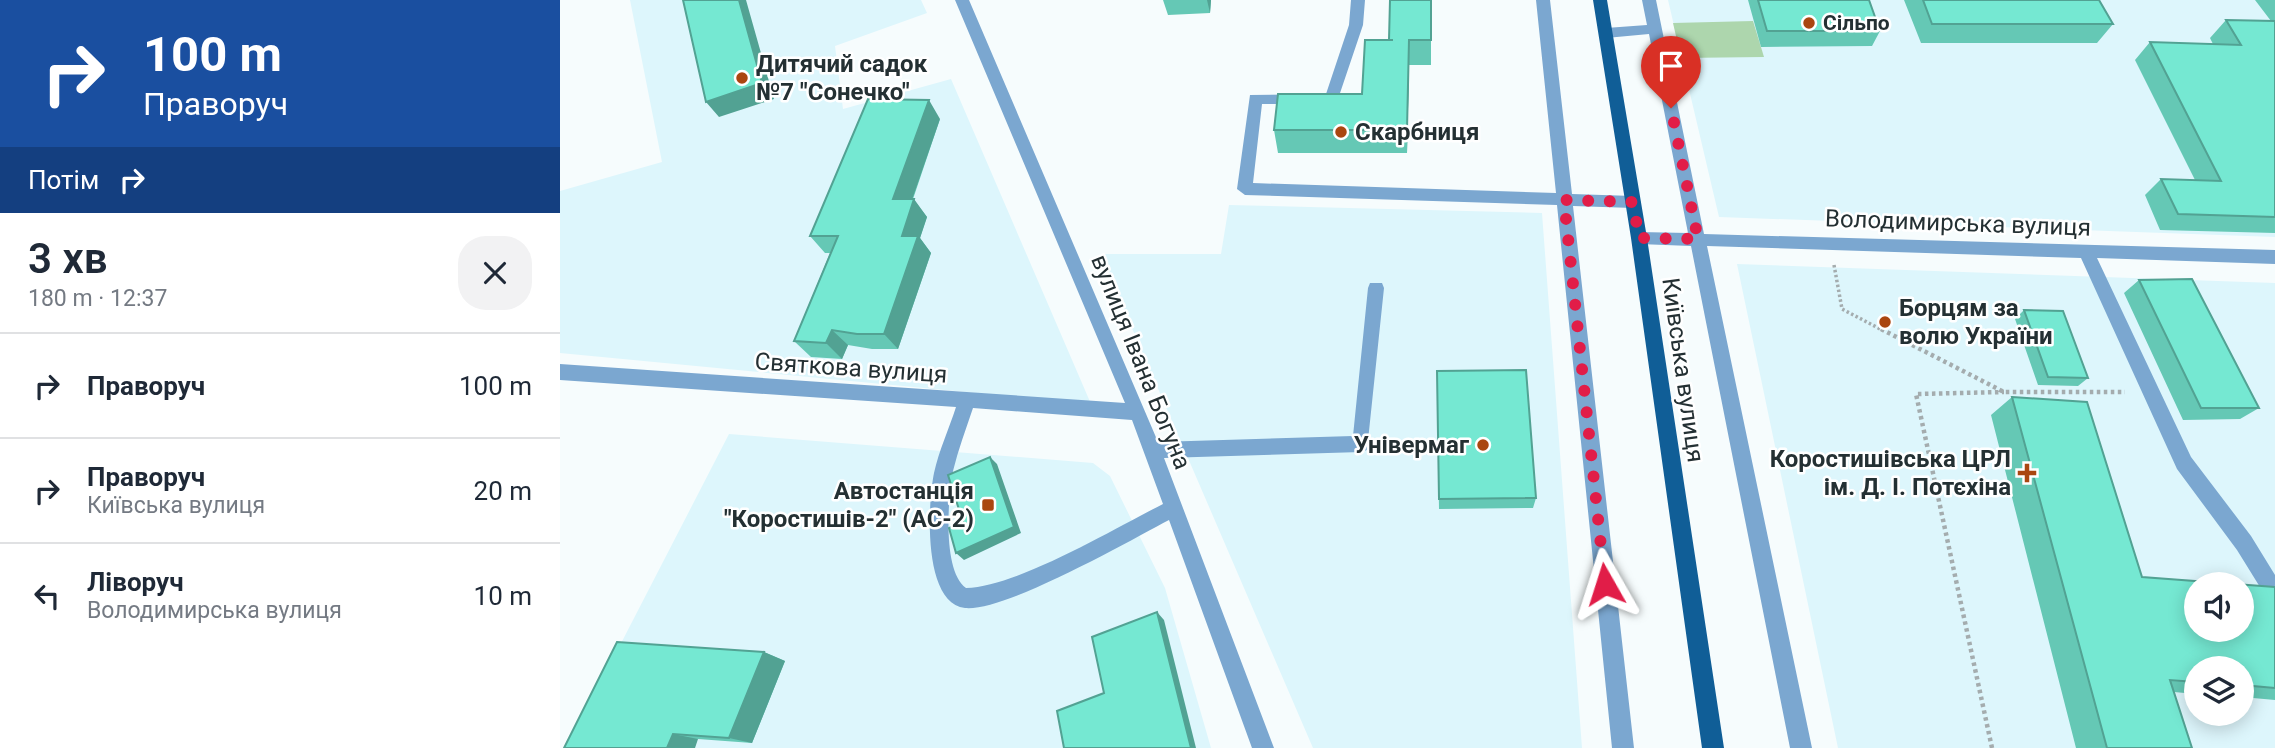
<!DOCTYPE html>
<html lang="uk">
<head>
<meta charset="utf-8">
<style>
	body { margin:0; font-family:Roboto,sans-serif; background:#f2f2f3; color:#1f2937; height:100vh; display:flex; flex-direction:column; font-size:26px; white-space:nowrap }
	* { box-sizing:border-box; margin:0 }
	p { font-size:23px; color:#747a83 }
	.icon { flex:none; width:38px; height:38px; fill:none; stroke:currentColor; stroke-width:2; stroke-linecap:round; stroke-linejoin:round }
	.map { position:relative; flex:1; overflow:hidden }
	.details { display:flex; flex-direction:column; background:#fff; width:560px }
	.details>* { flex:none }
	.banner { background:#1a4fa0; color:#fff; overflow:hidden }
	.fabs { position:absolute; left:1624px; top:572px; display:grid; gap:14px }
	.fabs a { display:grid; place-items:center; width:70px; height:70px; border-radius:50%; background:#fff; box-shadow:0 4px 18px #0003; font-size:35px }
	.pin { position:absolute; display:grid; place-items:center; width:60px; height:60px; color:#fff; margin:-72px -30px; border-radius:50% 50% 50% 0; rotate:-45deg; box-shadow:0 0 7px #0007 }
	.pin .icon { rotate:45deg }
	.me { position:absolute; width:77px; margin:-38px; rotate:354deg; stroke-linejoin:round; filter:drop-shadow(0 0 5px #0008) }
	.turn { display:flex; align-items:center; gap:24px; height:147px; padding:0 28px; font-size:32px }
	.turn .icon { width:91px; height:91px; stroke-width:2.5 }
	.turn b { display:block; font-size:49px; line-height:60px }
	.then { display:flex; align-items:center; height:66px; padding:0 28px; background:#0003; gap:14px; font-size:26px }
	.round { display:grid; place-items:center; flex:none; width:74px; height:74px; border-radius:28px; background:#f2f2f3 }
	.head { display:flex; align-items:center; justify-content:space-between; height:119px; padding:0 28px }
	h1 { font-size:42px; font-weight:600; line-height:52px }
	ul { padding:0; list-style:none }
	li { display:flex; align-items:center; gap:21px; height:105px; padding:0 28px; border-top:2px solid #e0e1e3 }
	li div { flex:1 }
	li b { display:block; font-size:26px }
	li em { font-style:normal }
	main { display:flex; flex:1; min-height:0 }
	.map>svg:first-child { display:block }
</style>
</head>
<body>
<main>
<section class="details">
<div class="banner">
<div class="turn"><svg class="icon" aria-label="right" viewBox="0 0 24 24"><path d="M7 20v-9h11M14 6l5 5-5 5"/></svg><div><b>100 m</b>Праворуч</div></div>
<div class="then">Потім<svg class="icon" aria-label="right" viewBox="0 0 24 24"><path d="M7 20v-9h11M14 6l5 5-5 5"/></svg></div>
</div>
<div class="head"><div><h1>3 хв</h1><p>180 m · 12:37</p></div><a class="round"><svg class="icon" aria-label="close" viewBox="0 0 24 24"><path d="M6 6l12 12M18 6L6 18"/></svg></a></div>
<ul>
<li><svg class="icon" aria-label="right" viewBox="0 0 24 24"><path d="M7 20v-9h11M14 6l5 5-5 5"/></svg><div><b>Праворуч</b></div><em>100 m</em></li>
<li><svg class="icon" aria-label="right" viewBox="0 0 24 24"><path d="M7 20v-9h11M14 6l5 5-5 5"/></svg><div><b>Праворуч</b><p>Київська вулиця</p></div><em>20 m</em></li>
<li><svg class="icon" aria-label="left" viewBox="0 0 24 24"><path d="M17 20v-9H6M10 6l-5 5 5 5"/></svg><div><b>Ліворуч</b><p>Володимирська вулиця</p></div><em>10 m</em></li>
</ul>
</section>
<div class="map">
<svg width="1715" height="748" viewBox="0 0 1715 748">
	<rect width="100%" height="100%" fill="#f6fcfd"/>
	<!-- built -->
	<path fill="#ddf6fc" fill-rule="evenodd" d="M70,0h291l6,13 -92,33 8,63 108,-30 140,325 -531,-51v-162l102,-29z
		M1108,0h607v237l-556,-20z
		M669,205l313,8 40,535h-269l-213,-494h121z
		M1177,264l538,19v465h-437zM1636,584h46v46h-46zM1636,668h46v46h-46z
		M169,434l364,29 17,13 55,112 46,160h-644z"/>
	<!-- green -->
	<path fill="#add6ad" d="M1193,21l11,36 -83,1 -8,-35z"/>
	<g fill="none" stroke-linecap="round" stroke-linejoin="round">
		<!-- path-far1 -->
		<path stroke="#a4acae" stroke-width="3.5" stroke-dasharray="2.5 2.5" stroke-linecap="butt" d="M1274,265l8,44 42,22"/>
		<!-- path -->
		<path stroke="#a4acae" stroke-width="4.5" stroke-dasharray="3.5 3.5" stroke-linecap="butt" d="M1321,329l123,63h121
			M1432,748l-76,-354 88,-2"/>
		<!-- minor -->
		<path fill="#7ba7d0" fill-rule="evenodd" d="M395,0h14l189,442 195,-6 15,-148 2,-5h12l2,5 -17,162 -6,2 -197,6 110,290h-22l-83,-228c-40,21 -164,92 -204,88 -43,-5 -37,-106 -31,-135 5,-23 15,-44 22,-66l-396,-27v-16l565,39zM413,408l159,12 31,84c-50,25 -144,82 -197,84 -24,-17 -18,-91 -13,-117 5,-21 13,-42 20,-63z
			M791,0h14l-2,25 -25,74 -7,5h-69l-9,79 303,10 -20,-193h14l22,194 61,2 8,6 -8,6 -60,-2 61,542h-22l-55,-543 -312,-10 -8,-6 13,-94 76,-1 23,-69z
			M1082,0h14l48,234 571,16v14l-178,-6 94,199 60,79 24,39v28l-7,-3 -31,-50 -60,-81 -96,-211 -374,-12 105,502h-22l-99,-502 -52,-2 -8,-6 8,-6 49,1 -39,-199 -43,4 -7,-5 7,-5 41,-3z"/>
		<!-- major -->
		<path fill="#105e97" fill-rule="evenodd" d="M1033,0h14l40,238 77,510h-22l-71,-510z"/>
	</g>
	<!-- wall -->
	<path fill="#65c8b5" d="M603,0h48l-1,13 -42,2z
		M871,0v65h-22l-2,88h-129l-4,-23 88,-36 27,-54z
		M1188,0h121l11,31 -8,15 -111,1z
		M1344,0h195l14,24 -16,19h-176z
		M1695,0h20v233l-115,-3 -15,-35 16,-16 34,1 -60,-120 15,-18 63,2 -3,-6 16,-18 45,1z
		M380,119l-27,80 14,18 -7,21 11,15 -33,96h-26l-24,-4 -6,14 -31,-2 -17,-16 36,-88h-5l-15,-17z
		M1579,280l120,128 -19,11 -57,1 -59,-127z
		M1464,310l64,68 -10,8 -40,-1 -23,-66z
		M877,371l99,127 -3,10 -94,1z
		M1452,397l130,180 133,10v113l-33,-3v-29h-46v26l-22,-2 18,56h-116l-85,-333z
		M204,652l21,9 -33,82 -54,-4 -134,9z"/>
	<!-- shaded-wall -->
	<path fill="#52a293" d="M179,0h7l28,99 -55,18 -13,-15z
		M647,0h4l-1,13z
		M849,40v25l-2,88v-23z
		M369,100l11,19 -34,98 -13,-18z
		M354,199l13,18 -7,21 11,15 -33,96 -14,-15 18,-98z
		M272,330l16,15 -6,14 -16,-16z
		M430,457l7,7 24,69 -57,27 -8,-7z
		M597,612l7,8 32,128h-5z
		M204,652l21,9 -33,82 -23,-5z
		M113,734l25,5 -3,9h-28z"/>
	<!-- building -->
	<path fill="#75e8d2" stroke="#52a293" stroke-width="2" fill-rule="evenodd" d="M123,0h56l23,83 -56,19z
		M830,0h41v40h-22l-2,90h-133l4,-36h84l3,-54h28h-4z
		M1198,0h111l11,31h-113z
		M1363,0h176l14,24h-181z
		M1666,20l49,1v196l-97,-3 -17,-35 60,2 -71,-139 91,3z
		M308,99l61,1 -36,99h21l-12,37h16l-34,98h-27l-25,-4 -6,13 -32,-2 44,-105h-28z
		M1632,279l67,129h-58l-62,-128z
		M1464,310l39,1 25,67 -40,-1z
		M966,370l10,128 -97,1 -2,-128z
		M1452,397l75,5 55,175 133,10v101l-33,-3v-17h-46v14l-26,-2 22,68h-85zM1636,584h46v46h-46z
		M430,457l24,70 -58,26 -7,-25 14,-6 -15,-47z
		M597,612l34,136h-127l-7,-37 47,-18 -12,-56z
		M57,642l147,10 -35,86 -56,-4 -6,14h-103z"/>
	<g fill="none" stroke-linecap="round" stroke-linejoin="round">
		<!-- route -->
		<path stroke="#e11d48" stroke-width="12" stroke-dasharray="0 21.6" d="M1045,584l-41,-384 69,2 6,36 59,1 -27,-131"/>
	</g>
	<!-- markers -->
	<g fill="#aa4610" stroke="#fff" stroke-width="2.5">
		<circle cx="1249" cy="23" r="7"/>
		<circle cx="182" cy="78" r="7"/>
		<circle cx="781" cy="132" r="7"/>
		<circle cx="1325" cy="322" r="7"/>
		<circle cx="923" cy="445" r="7"/>
		<path d="M1463.5 462.5h7v7h7v7h-7v7h-7v-7h-7v-7h7z"/>
		<rect x="421" y="498" width="14" height="14" rx="3.5"/>
	</g>
	<g text-anchor="middle" stroke-width="5" stroke-linejoin="round" paint-order="stroke">
		<!-- far-poi labels -->
		<g font-size="21" font-weight="bold" fill="#243033" stroke="#fff" text-anchor="start">
			<text x="1263" y="30">Сільпо</text>
		</g>
		<!-- poi labels -->
		<g font-size="24" font-weight="bold" fill="#243033" stroke="#fff" text-anchor="start">
			<text x="196" y="72">Дитячий садок<tspan x="196" dy="28">№7 "Сонечко"</tspan></text>
			<text x="795" y="140">Скарбниця</text>
			<text x="1339" y="316">Борцям за<tspan x="1339" dy="28">волю України</tspan></text>
			<text x="909" y="453" text-anchor="end">Універмаг</text>
			<text x="1451" y="467" text-anchor="end">Коростишівська ЦРЛ<tspan x="1451" dy="28">ім. Д. І. Потєхіна</tspan></text>
			<text x="414" y="499" text-anchor="end">Автостанція<tspan x="414" dy="28">"Коростишів-2" (АС-2)</tspan></text>
		</g>
		<!-- street labels -->
		<g font-size="24" fill="#243033" stroke="#fff">
			<text transform="translate(1398 223) rotate(2)" y="8">Володимирська вулиця</text>
			<text transform="translate(581 362) rotate(68)" y="8">вулиця Івана Богуна</text>
			<text transform="translate(291 368) rotate(4)" y="8">Святкова вулиця</text>
			<text transform="translate(1123 370) rotate(82)" y="8">Київська вулиця</text>
		</g>
	</g>
</svg>
<div class="fabs">
<a><svg class="icon" aria-label="sound" viewBox="0 0 24 24"><path d="M4 9h4l5-4v14l-5-4H4zM17 9q2 3 0 6"/></svg></a>
<a><svg class="icon" aria-label="layers" viewBox="0 0 24 24"><path d="M12 4l9 5-9 5-9-5zM3 14l9 5 9-5"/></svg></a>
</div>
<div class="pin" style="left:1111px;top:108px;background:#d93025"><svg class="icon" aria-label="arrive" viewBox="0 0 24 24"><path d="M6 21V4h12l-3 4 3 4H6"/></svg></div>
<svg class="me" style="left:1045px;top:584px" viewBox="-20 -20 40 40"><path d="M0-17L14 15 0 8-14 15z" fill="#e11d48" stroke="#fff" stroke-width="4"/></svg>
</div>
</main>
</body>
</html>
